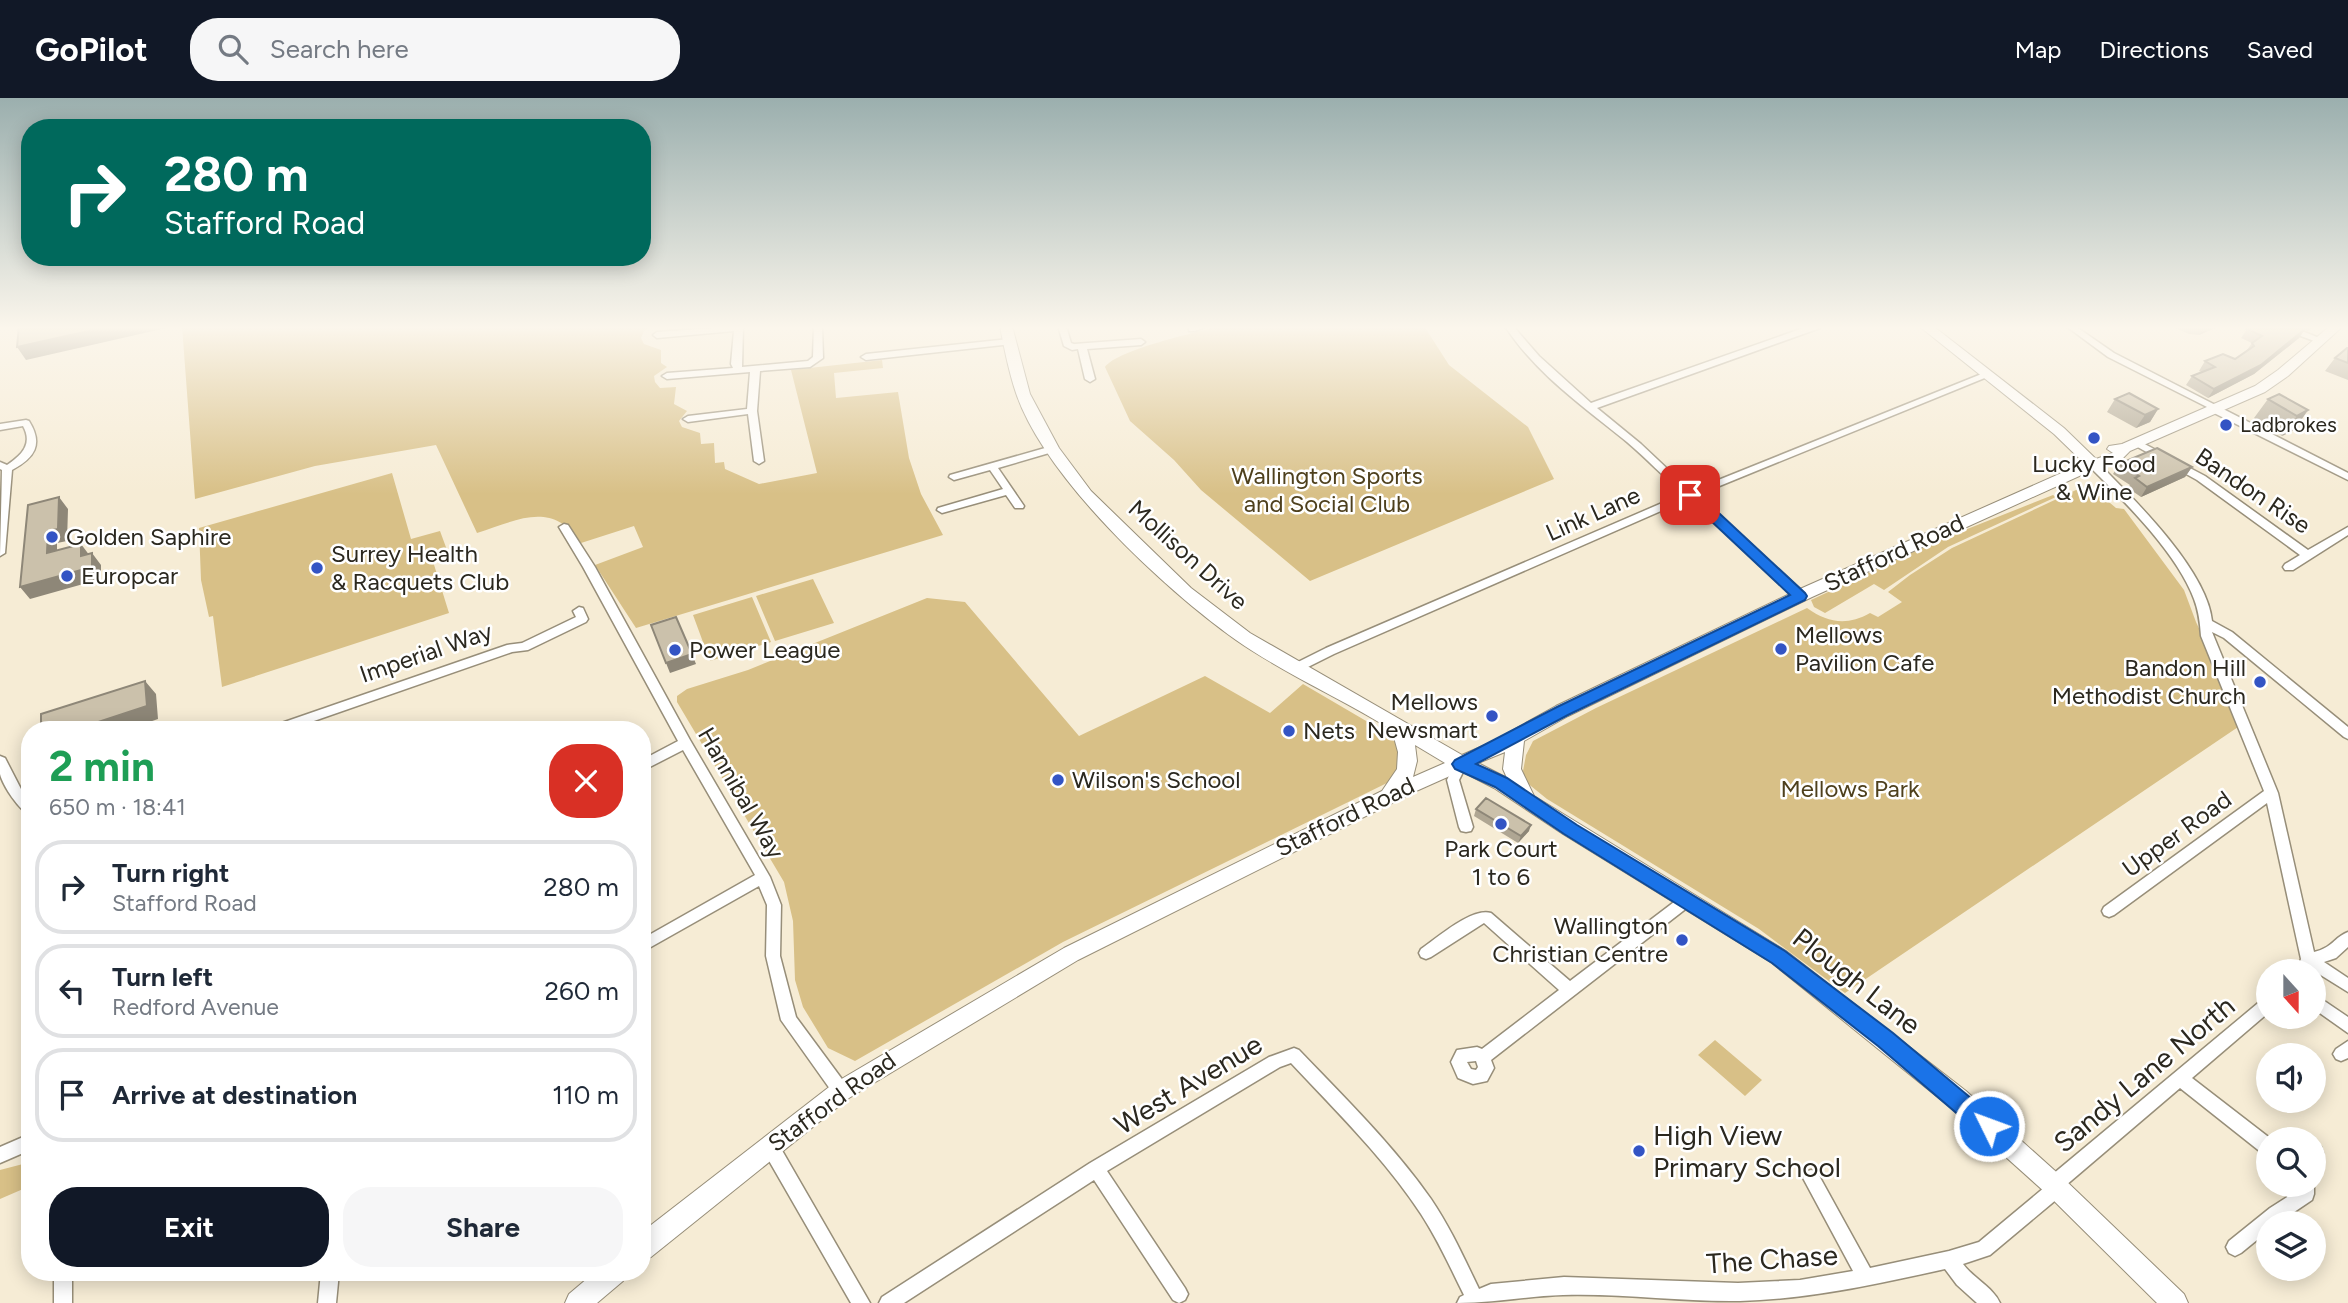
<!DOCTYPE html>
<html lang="en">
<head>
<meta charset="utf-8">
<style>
	body { margin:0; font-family:Figtree,sans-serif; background:#f6f6f7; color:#1f2937; height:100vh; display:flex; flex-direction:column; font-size:26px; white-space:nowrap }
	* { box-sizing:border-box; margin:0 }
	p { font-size:23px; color:#747a83 }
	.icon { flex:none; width:38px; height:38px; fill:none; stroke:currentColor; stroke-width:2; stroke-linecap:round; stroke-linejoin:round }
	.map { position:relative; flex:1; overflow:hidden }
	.drawer { position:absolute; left:21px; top:623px; width:630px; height:560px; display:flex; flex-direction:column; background:#fff; border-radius:28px; box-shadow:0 4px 18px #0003 }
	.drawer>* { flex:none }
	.hud { position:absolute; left:21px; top:21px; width:630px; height:147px; border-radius:28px; box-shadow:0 4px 18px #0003; background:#00695c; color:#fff; overflow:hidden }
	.needle { width:46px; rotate:159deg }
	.controls { position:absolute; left:2256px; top:861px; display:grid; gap:14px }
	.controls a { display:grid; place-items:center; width:70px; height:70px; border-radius:50%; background:#fff; box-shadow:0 4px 18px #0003; font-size:35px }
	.pin { position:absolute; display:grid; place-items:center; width:60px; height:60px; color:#fff; margin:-30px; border-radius:14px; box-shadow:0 4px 10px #0006 }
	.me { position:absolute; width:77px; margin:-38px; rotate:312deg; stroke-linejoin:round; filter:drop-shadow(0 0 5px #0008) }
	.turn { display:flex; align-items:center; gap:24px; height:147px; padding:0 28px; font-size:32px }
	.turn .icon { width:91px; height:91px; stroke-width:2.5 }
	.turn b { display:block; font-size:49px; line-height:60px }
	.round { display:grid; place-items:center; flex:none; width:74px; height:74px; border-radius:28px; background:#f6f6f7 }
	.head { display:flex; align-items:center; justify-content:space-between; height:119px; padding:0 28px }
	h1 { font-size:42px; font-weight:700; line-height:52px; color:#1e9e55 }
	.action { display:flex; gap:14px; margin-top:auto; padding:14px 28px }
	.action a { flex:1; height:80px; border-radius:28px; background:#111827; color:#fff; font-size:28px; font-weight:700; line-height:80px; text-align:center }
	.action a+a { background:#f6f6f7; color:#1f2937 }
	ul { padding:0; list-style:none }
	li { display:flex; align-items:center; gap:21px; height:94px; margin:0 14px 10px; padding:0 14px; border:4px solid #e0e1e3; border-radius:28px }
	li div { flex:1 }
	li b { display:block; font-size:26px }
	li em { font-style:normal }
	header { display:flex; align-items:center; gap:42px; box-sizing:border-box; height:98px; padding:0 35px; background:#111827; color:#fff }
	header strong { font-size:33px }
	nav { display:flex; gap:38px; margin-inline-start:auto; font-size:24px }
	.search { width:490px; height:63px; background:#f6f6f7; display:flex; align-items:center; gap:18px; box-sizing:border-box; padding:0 24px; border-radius:28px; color:#747a83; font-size:26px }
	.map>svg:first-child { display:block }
</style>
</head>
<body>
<header>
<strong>GoPilot</strong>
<div class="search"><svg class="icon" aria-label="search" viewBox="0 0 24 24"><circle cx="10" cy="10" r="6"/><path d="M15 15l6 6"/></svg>Search here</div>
<nav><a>Map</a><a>Directions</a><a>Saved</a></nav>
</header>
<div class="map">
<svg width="2348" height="1205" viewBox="0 0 2348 1205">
	<rect width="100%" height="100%" fill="#f6ecd5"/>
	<!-- green -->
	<path fill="#d8c087" d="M182,228h470l-8,5 -3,7 3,6 17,6v13l6,4 -13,9 1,6 5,6 16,-1 -2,17 13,7 -8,10 3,6 18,6 1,11 13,-1 1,20 9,-1 1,7 34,15 58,-11 -26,-103 91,-10 1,8 -49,5 2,25 62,-6 11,66 12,36 22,41 -307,93 -41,-63 48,-18 -9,-21 -53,17c-29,-43 -63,-23 -104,-10l-41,-88 -121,21 -120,33z
		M1220,228h204l25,39 79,62 26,52 -244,102 -109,-91 -27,-30 -44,-39 -25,-54c14,-18 90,-34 115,-41z
		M392,375l19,66 29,-8 7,19 -16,5 18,58 -227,74 -9,-71 -4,1 -8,-37 -2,-52z
		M2076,392l27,7 13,11 8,1 60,81 12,32 48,101 -399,270 -86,-64 -212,-130 -21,-17 -3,-11 3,-16 7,-14 63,-33 211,-100c21,15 40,18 63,5l8,4 24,-15 -14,-10 22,-17 42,-27z
		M2053,397l3,2 -108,50 -64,43 -10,-6 -49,29 -11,-6 -3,-7 126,-59z
		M813,481l21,44 -59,18 -19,-45z
		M752,499l19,45 -61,19 -17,-46z
		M927,500l38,4 114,134 126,-60 65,37 33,-29 82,48 12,12 5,19 -13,19 -326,160 -208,119 -27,-13 -25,-41 -8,-27 -2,-59 -9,-39 -107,-180v-6l10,-7 61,-19z
		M1715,942l47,40 -17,16 -47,-41z
		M23,1066h7v22l-30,13v-29z"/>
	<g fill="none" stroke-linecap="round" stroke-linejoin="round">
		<defs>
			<path id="street" d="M743,228l-1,41 66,-6 5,-4 1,-31h8l1,32 -13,9 -50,4 -3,40 7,50 -5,3 -5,-3 -6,-47 -60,8 -5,-3 5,-3 59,-7 3,-37 -83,7 -5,-3 5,-3 66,-5 -2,-4 3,-33 -77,7 -4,-3 4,-3z
				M1058,228h8l5,17 3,1 67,-5 4,3 -4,3 -54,4 8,30 -5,3 -5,-3 -7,-30 -6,1 -8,-4z
				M1194,228h13l-12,5h-6v-4z
				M1505,228h8l26,30 52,47 218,-77h12l-1,2 -223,80 44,36 50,47 293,-118 3,-1 5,3 -297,121 24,19 85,78 2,3 -2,3h-8l-85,-80 -25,-19 -352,154 -32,16h-8l-2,-3 2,-3 32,-16 357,-154c-19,-17 -37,-36 -56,-52 -43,-35 -92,-69 -122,-116z
				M2066,228h9l39,27 234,120v7l-138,-69 -1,-3 -101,-51z
				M2278,228h12l34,14 -7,2 -38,-14z
				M1009,241l4,3 -1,2 -146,16 -5,-3 5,-3z
				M26,322l3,1c15,24 5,37 -17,49l-7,83 -5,3 2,-86 -2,-1v-7l7,3c15,-10 26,-21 16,-39l-23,4v-6z
				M2137,342l68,36 103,74 40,-23v8l-55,35h-8l-2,-3 2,-3 15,-9 -103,-75 -63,-35 -2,-2z
				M1052,348l5,3 -1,2 -58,17 26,38 -1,2h-8l-9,-13 -64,18 -5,-3 1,-2 65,-19 -13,-19 -36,10 -5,-3 1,-2z
				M2093,363l4,1c36,36 110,108 115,159l20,11 116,95v12l-4,-2 -120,-99 -12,-6 66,161 36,159c20,-5 19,-14 34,-20v15l-12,11 -12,4 24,16v14l-37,-23 -1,2h-14l5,-12 -34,-156 -153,112 -5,2 -5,-2 -2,-4 2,-4 160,-116 -63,-155c-1,-13 -2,-24 -7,-37 -17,-46 -70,-98 -105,-133l-1,-2z
				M564,426l4,1 27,42 95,173 80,137 11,28 -1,51 16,61 51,69 2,5 -2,5 -6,2 -6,-2 -54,-76 -15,-64 1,-51 -8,-19 -117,66v-13l113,-64 -72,-125 -41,21v-11l36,-19 -95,-174 -24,-40z
				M579,509l4,1 5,11 -2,3 -58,28 -16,2 -224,78h-20l2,-3 237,-82 15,-2 54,-26 -3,-6z
				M0,658l5,2 17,33 8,9v15c-11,-5 -27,-29 -30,-41 0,-5 0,-13 0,-18z
				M1461,661l5,2 1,3 -8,16 14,47 -2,4 -5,1 -5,-1 -2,-4 -12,-47 9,-19z
				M1687,796l5,2 2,4 -2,4 -201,156 3,8 -7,13 -14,3 -15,-6 -7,-16 6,-12 20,-3 5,2 77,-59 -75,-67 -53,34 -5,2 -5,-2 -2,-4 2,-4c16,-11 51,-42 70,-36l79,68 112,-85zM1476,963l2,6 -2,3 -5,-1 -4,-7z
				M2314,896l34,23v16l-34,-24z
				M2268,899v16l-76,65 79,61h-3v16l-6,-2 -82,-65 -115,98 -8,13 -67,56 -27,9c10,14 30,23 37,39h-23l-20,-18 -12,-16c-68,15 -135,30 -205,32 -59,1 -118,-8 -177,-6 -35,1 -70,8 -106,8l3,-6 4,-2c-14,-28 -26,-55 -43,-81 -36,-55 -85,-103 -130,-151l-11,4 -173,104 78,117 3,6 -3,6 -6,3 -6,-3 -79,-120 -190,123h-25l3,-6 208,-134 179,-106 25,-9 5,2c46,48 94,95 132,149 19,28 33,59 48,90l12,-5 73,-7 174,6 62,-3 53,-9 -50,-93 2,-6 6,-2 6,2 53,96 79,-17 30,-9 66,-55 8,-13 210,-175z
				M2348,943v17l-7,3 -5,-2 -3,-5 3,-5z
				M30,1036v16l-30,13v-16z
				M770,1040l6,2 94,163h-19l-87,-151 -2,-6 2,-6z
				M2315,1047l6,2 2,6 -3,8 -6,2z
				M2314,1085v11l-2,6 -34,23h-10v8l-27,22 -6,3 -6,-3 -3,-6 3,-6 41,-33 28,-18v-5h16z
				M54,1174h18v31h-18z
				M321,1174h18l-3,31h-18z"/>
			<path id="secondary" d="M1000,228h12l18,68 29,54 32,43 100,97 59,45 212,122 30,-13 64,-36 244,-117 284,-126 -30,-29 -135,-108h14l131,102 32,31 17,-6 -6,-4 2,-3 13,-2 133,-58 23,-16 52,-44h13l-55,50 -23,16 -135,59 -10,10 -23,7 -285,129 -244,119 -44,25 -3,28 13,27 252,155 180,140 97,87 121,116 4,9h-31l-110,-109 -97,-87 -178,-144 -209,-129 -69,-46 -33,-17 -47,21 -336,168 -229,138 -198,159 -9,3v-28l191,-148 231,-136 318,-157 15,-22 1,-17 -6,-22c-50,-31 -109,-57 -156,-90 -73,-52 -191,-162 -220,-247 -7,-21 -12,-45 -16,-67zM1415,647l30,18 -32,14 4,-16zM1505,654l-2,17 4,9 -29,-15z
				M595,1174h31l-3,9 -26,22h-32l4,-9z"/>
		</defs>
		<!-- street casing -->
		<use href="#street" stroke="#978e79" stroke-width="3"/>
		<!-- secondary casing -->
		<use href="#secondary" stroke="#978e79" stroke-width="2"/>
		<!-- street -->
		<use href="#street" fill="#fff" fill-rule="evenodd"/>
		<!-- secondary -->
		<use href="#secondary" fill="#fff" fill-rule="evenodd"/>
	</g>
	<!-- wall -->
	<path fill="#afa693" d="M2176,228h40l-1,2 -16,7 -10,-1 -14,-6z
		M2251,228h63l-6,5 -3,-2 -6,9 -45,36 -46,24 -22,-13 6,-9 10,-4 -3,-1 6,-10 30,-2 12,-9 5,-7 -11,-5 6,-9z
		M2348,250v32l-23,-9 10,-13z
		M2115,301l43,10 -8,13 -14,6 -29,-16z
		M2268,301l40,11 -14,20 -12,6 -28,-18z
		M2119,366l73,3 -7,10 -44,20 -13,-9 2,-3 -17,-11z
		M1476,711l53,22 -11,12 -44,-27z"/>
	<!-- shaded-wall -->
	<path fill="#8e8778" d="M111,228h64l-149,34 -9,-13z
		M2205,228h11l-1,2 -16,7z
		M2305,231l-6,9 -45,36 -46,24 6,-9z
		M2158,311l-8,13 -14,6 9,-13z
		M2308,312l-14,20 -12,6 15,-20z
		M2192,369l-7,10 -44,20 6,-10z
		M59,399l9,12 -1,32 -10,2v22l-10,-12 1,-22z
		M81,446l9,12 2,-3 9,12v14l-71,20 -10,-12 61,-31z
		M692,556l4,10 -26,9 -4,-10z
		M145,583l11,13 2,25 -32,11h-52z
		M1531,727l-2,6 -11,12 3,-7z"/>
	<!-- building -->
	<path fill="#cbc1ab" stroke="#8e8778" stroke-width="2" d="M19,228h92l-94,21z
		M2251,228h45l9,3 -44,36 -47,24 -22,-13 23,-9 -10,-6 18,-7 12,5 19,-13 -2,-3 10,-7 -15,-7z
		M2347,250h1v15l-13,-5z
		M2129,295l29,16 -13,6 -30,-16z
		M2279,296l29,16 -11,6 -29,-17z
		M2157,350l35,19 -45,20 -12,-9 4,-2 -20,-12z
		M59,399l-1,32 -10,2 -1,22 34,-9v12l11,-3v14l-72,20 8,-82z
		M676,519l16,37 -26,9 -15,-38z
		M145,583l2,25 -73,24h-33v-16z
		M1486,700l45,27 -10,11 -45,-27z"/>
	<!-- sky -->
	<linearGradient id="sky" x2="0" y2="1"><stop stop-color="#9bafae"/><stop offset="0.58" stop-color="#fbf6ec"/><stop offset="1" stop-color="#fbf6ec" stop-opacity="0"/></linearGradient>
	<rect width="2348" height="396" fill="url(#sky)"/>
	<!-- route -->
	<path fill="#1a73e8" stroke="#114b97" stroke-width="2" d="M1690,393l30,23 85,79 2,3 -2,4 -237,115 -92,49 31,14 70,47 208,126 108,82 103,86 3,7 -3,8 -7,2 -8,-2 -103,-88 -106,-83 -208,-129 -69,-47 -40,-18 -3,-5 3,-4 102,-53 233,-112 -80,-75 -24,-18 -3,-7z"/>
	<!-- markers -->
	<g fill="#3354c4" stroke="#fff" stroke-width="2.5">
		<circle cx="2226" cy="327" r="7"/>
		<circle cx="2094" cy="340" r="7"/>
		<circle cx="52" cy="439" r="7"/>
		<circle cx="317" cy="470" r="7"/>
		<circle cx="67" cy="478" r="7"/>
		<circle cx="1781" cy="551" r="7"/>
		<circle cx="675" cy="552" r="7"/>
		<circle cx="2260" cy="584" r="7"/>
		<circle cx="1492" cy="618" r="7"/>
		<circle cx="1289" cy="633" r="7"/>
		<circle cx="1058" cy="682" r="7"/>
		<circle cx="1501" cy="726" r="7"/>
		<circle cx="1682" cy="842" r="7"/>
		<circle cx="1639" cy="1053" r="7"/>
	</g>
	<g text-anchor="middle" stroke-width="5" stroke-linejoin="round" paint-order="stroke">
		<!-- far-poi labels -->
		<g font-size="21" fill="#2b281f" stroke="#fff" text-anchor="start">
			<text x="2240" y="334">Ladbrokes</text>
		</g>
		<!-- poi labels -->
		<g font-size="24" fill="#2b281f" stroke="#fff" text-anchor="start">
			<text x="2094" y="374" text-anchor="middle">Lucky Food<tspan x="2094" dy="28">&amp; Wine</tspan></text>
			<text x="66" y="447">Golden Saphire</text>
			<text x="331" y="464">Surrey Health<tspan x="331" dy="28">&amp; Racquets Club</tspan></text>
			<text x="81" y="486">Europcar</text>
			<text x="1795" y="545">Mellows<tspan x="1795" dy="28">Pavilion Cafe</tspan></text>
			<text x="689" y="560">Power League</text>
			<text x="2246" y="578" text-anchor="end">Bandon Hill<tspan x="2246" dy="28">Methodist Church</tspan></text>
			<text x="1478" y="612" text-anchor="end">Mellows<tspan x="1478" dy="28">Newsmart</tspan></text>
			<text x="1303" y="641">Nets</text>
			<text x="1072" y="690">Wilson's School</text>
			<text x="1501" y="759" text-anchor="middle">Park Court<tspan x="1501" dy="28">1 to 6</tspan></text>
			<text x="1668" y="836" text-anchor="end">Wallington<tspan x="1668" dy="28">Christian Centre</tspan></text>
		</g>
		<!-- park labels -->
		<g font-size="24" fill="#4e401d" stroke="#fff">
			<text x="1327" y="386">Wallington Sports<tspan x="1327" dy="28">and Social Club</tspan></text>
			<text x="1850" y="699">Mellows Park</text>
		</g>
		<!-- street labels -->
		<g font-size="24" fill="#2b281f" stroke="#fff">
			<text transform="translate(2253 393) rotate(34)" y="8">Bandon Rise</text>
			<text transform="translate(1593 416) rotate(-24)" y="8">Link Lane</text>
			<text transform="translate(1894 455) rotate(-25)" y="8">Stafford Road</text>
			<text transform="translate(1188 457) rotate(42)" y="8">Mollison Drive</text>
			<text transform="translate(426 555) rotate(-19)" y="8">Imperial Way</text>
			<text transform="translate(741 695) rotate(60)" y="8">Hannibal Way</text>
			<text transform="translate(1345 719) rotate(-26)" y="8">Stafford Road</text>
			<text transform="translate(2177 736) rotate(-36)" y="8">Upper Road</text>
			<text transform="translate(832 1004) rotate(-36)" y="8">Stafford Road</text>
		</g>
		<!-- near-street labels -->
		<g font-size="28" fill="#2b281f" stroke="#fff">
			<text transform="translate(1857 883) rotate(38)" y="10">Plough Lane</text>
			<text transform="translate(2144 976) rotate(-40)" y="10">Sandy Lane North</text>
			<text transform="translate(1188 986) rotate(-31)" y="10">West Avenue</text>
			<text transform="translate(1772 1161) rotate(-4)" y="10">The Chase</text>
		</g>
		<!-- near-poi labels -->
		<g font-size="28" fill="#2b281f" stroke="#fff" text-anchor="start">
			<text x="1653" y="1047">High View<tspan x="1653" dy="32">Primary School</tspan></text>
		</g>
	</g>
</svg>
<div class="controls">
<a><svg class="needle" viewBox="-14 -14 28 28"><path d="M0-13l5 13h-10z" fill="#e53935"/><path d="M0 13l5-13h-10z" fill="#747a83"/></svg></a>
<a><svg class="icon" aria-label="sound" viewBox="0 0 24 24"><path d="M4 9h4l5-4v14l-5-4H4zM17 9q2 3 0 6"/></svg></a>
<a><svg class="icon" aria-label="search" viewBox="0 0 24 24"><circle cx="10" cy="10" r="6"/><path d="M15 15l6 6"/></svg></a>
<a><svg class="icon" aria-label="layers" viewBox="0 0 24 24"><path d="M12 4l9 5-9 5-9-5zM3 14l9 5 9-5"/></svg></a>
</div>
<div class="pin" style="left:1690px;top:397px;background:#d93025"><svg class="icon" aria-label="arrive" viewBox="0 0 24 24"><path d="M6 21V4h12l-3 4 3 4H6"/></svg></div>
<svg class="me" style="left:1989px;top:1028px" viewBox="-20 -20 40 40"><circle r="17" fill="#1a73e8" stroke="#fff" stroke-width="3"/><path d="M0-11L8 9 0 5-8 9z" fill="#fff"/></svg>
<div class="hud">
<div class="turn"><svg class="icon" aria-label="right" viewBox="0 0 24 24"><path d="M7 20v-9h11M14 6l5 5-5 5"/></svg><div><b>280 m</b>Stafford Road</div></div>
</div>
<section class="drawer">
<div class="head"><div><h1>2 min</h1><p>650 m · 18:41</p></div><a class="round" style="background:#d93025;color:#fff"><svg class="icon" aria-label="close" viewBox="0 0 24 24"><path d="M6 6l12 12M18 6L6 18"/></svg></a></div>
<ul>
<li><svg class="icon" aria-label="right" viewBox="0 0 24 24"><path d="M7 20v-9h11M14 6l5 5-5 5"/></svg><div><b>Turn right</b><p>Stafford Road</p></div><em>280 m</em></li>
<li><svg class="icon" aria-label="left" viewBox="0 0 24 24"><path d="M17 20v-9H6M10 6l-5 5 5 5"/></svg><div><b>Turn left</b><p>Redford Avenue</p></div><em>260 m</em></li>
<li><svg class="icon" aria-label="arrive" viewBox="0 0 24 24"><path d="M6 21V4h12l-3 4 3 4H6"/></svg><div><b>Arrive at destination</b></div><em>110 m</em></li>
</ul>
<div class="action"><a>Exit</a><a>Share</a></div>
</section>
</div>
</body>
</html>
